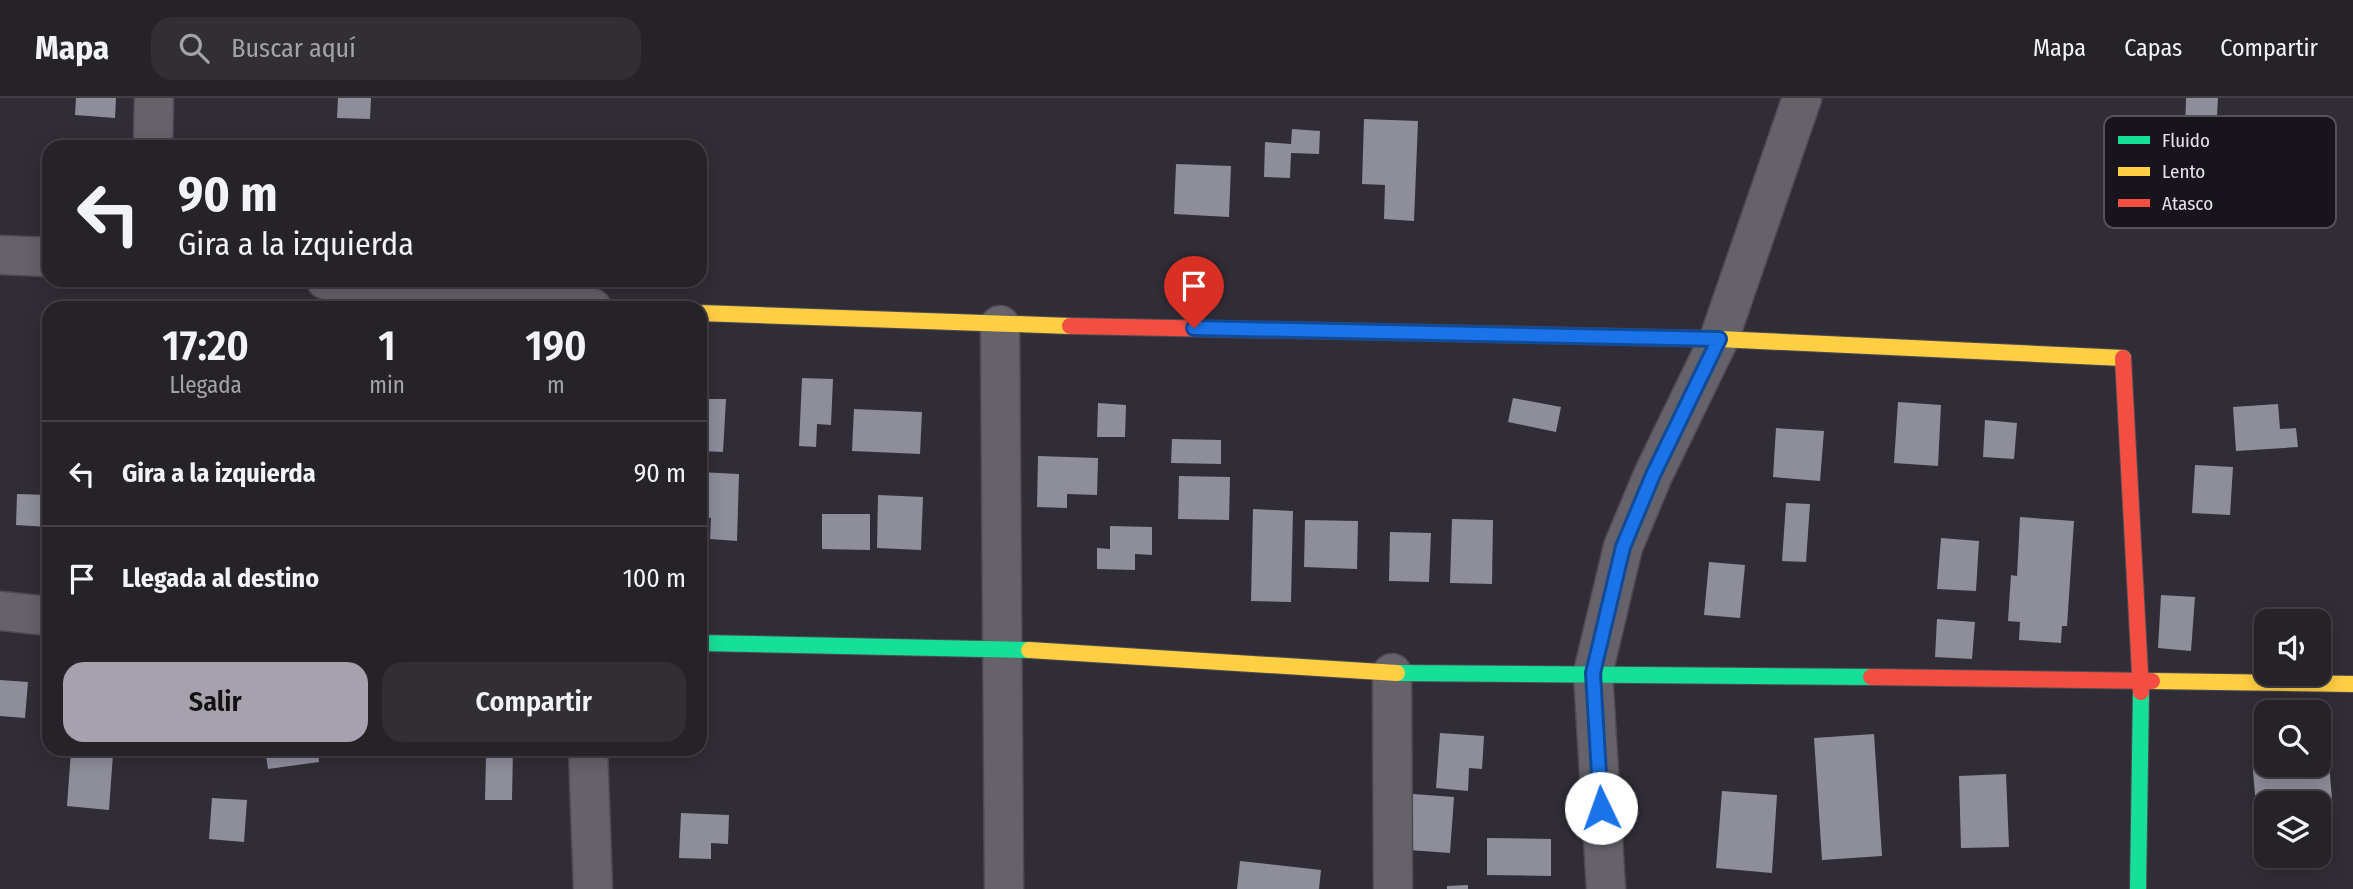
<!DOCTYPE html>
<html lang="es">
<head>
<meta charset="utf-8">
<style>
	body { margin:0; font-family:"Fira Sans Condensed",sans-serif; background:#312f34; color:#f1f3f6; height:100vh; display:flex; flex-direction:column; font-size:26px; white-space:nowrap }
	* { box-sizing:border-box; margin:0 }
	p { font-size:23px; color:#a3a4a8 }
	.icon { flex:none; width:38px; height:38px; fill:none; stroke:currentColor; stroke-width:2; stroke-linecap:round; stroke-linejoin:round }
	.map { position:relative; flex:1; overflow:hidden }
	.panel { position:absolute; left:42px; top:203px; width:665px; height:455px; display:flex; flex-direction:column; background:#252228; border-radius:21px; box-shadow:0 4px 18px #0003,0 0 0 2px #423f45 }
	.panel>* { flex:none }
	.top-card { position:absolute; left:42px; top:42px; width:665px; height:147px; border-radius:21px; box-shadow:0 4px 18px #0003,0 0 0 2px #423f45; background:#252228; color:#f1f3f6; overflow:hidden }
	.buttons { position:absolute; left:2254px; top:511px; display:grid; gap:14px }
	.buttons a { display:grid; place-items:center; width:77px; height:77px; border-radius:14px; background:#252228; box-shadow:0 4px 18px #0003,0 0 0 2px #423f45; font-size:35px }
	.pin { position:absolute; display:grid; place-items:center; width:60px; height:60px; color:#fff; margin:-72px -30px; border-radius:50% 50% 50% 0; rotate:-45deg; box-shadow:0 0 7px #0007 }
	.pin .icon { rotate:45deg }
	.me { position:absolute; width:77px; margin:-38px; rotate:357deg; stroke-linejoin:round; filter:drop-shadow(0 0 5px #0008) }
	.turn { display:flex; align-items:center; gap:24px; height:147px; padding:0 21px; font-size:32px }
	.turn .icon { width:91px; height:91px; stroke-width:2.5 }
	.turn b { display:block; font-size:49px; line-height:60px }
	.eta { display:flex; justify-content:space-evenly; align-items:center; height:119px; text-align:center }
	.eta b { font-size:42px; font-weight:600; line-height:49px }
	.primary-button { display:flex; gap:14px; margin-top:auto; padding:14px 21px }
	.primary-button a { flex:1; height:80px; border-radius:21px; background:#a6a1ac; color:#111; font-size:28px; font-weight:600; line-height:80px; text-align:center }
	.primary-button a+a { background:#312f34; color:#f1f3f6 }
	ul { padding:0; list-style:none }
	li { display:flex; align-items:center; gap:21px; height:105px; padding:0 21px; border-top:2px solid #423f45 }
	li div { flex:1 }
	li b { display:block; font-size:26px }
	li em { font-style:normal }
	header { display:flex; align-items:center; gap:42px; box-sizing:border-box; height:98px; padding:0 35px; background:#252228; border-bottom:2px solid #423f45 }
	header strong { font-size:33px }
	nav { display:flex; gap:38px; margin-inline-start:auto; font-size:24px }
	.search { width:490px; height:63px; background:#312f34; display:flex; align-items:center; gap:18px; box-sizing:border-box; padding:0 24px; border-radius:21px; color:#a3a4a8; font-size:26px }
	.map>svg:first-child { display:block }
</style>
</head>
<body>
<header>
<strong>Mapa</strong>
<div class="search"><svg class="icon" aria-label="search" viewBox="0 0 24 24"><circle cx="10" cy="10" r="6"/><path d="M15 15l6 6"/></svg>Buscar aquí</div>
<nav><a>Mapa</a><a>Capas</a><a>Compartir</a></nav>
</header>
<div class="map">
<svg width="2353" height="791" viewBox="0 0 2353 791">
	<rect width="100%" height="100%" fill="#312d36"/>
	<!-- building -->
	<path fill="#8e8d9a" d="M76,0h40l-1,20 -40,-3z
		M338,0h33l-1,21 -33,-1z
		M2186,0h32l-2,36 -31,-2z
		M1364,21l54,2 -4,100 -30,-2 1,-34 -23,-1z
		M1292,31l28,2 -1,23 -28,-1 -1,25 -26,-1 1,-35 26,2z
		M1176,66l55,2 -2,51 -55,-3z
		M802,280l31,1 -2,46 -14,-1 -1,23 -17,-1z
		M1513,300l48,9 -5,25 -48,-10z
		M700,301h26l-3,53 -23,-1z
		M1898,304l43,3 -3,61 -44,-3z
		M1098,305l28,2 -1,32h-28z
		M2278,306l2,25 16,-1 2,19 -62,4 -3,-44z
		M854,311l68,3 -2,42 -68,-3z
		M1985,322l32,3 -3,36 -31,-2z
		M1776,330l48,3 -4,50 -47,-4z
		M1172,341l49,1v24l-50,-1z
		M1038,358l60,2 -1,37 -30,-1v14l-30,-1z
		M2195,367l38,2 -3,48 -38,-2z
		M700,374l39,2 -2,67 -27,-2 1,-21 -11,-1z
		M1179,378l51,1 -1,43 -51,-1z
		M17,396l32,1v32l-33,-2z
		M878,397l45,2 -2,53 -44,-2z
		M1786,405l24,1 -4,58 -24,-1z
		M1253,411l40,2 -2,91 -40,-1z
		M822,416h48v36l-48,-1z
		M2020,419l54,4 -7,105h-5l-1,17 -42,-3 1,-18 -12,-1 3,-46 6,1z
		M1452,421l41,1 -1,64 -42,-1z
		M1305,422l53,1 -1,48 -53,-2z
		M1110,428l42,1v28l-17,-1v16l-38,-1v-21l13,1z
		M1390,434l41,1 -2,49 -40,-1z
		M1941,440l38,3 -3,50 -39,-2z
		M1709,464l36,3 -5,53 -36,-3z
		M2161,497l34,2 -4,54 -33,-3z
		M1937,521l38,3 -3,37 -37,-2z
		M0,582l28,2 -3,36 -25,-2z
		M1440,635l44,3 -2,33 -13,-1 -1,23 -32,-3z
		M1874,636l8,122 -60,4 -8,-122z
		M265,651h53l1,13 -51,7z
		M429,651h84l-1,51h-27l1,-43 -57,-1z
		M71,653l42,3 -4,56 -42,-4z
		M2328,655l5,57 -14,2v-9h-53v39h-7l-7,-83 14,-1v7h53v-11z
		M2006,676l3,73 -48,1 -2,-72z
		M1722,693l55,4 -5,78 -56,-5z
		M1413,696l41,3 -4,56 -41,-3z
		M212,700l35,2 -3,42 -35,-3z
		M681,715l48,2 -1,29 -17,-1v16l-32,-1z
		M1487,740l64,1v37l-64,-1z
		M1240,763l81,9 -2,19h-82z
		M1468,787v4h-21v-3z"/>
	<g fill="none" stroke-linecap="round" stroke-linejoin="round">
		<defs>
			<path id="street" d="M153,49l1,-49
				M0,157l49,2
				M326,182l266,28
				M1000,227l4,564
				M0,513l49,5
				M1392,575l1,216
				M588,651l5,140
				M1606,791l-13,-216 30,-126 30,-72 66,-136 83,-241"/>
			<path id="fast" d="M700,545l329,7
				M1397,575l474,4
				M2138,791l3,-197"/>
			<path id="slow" d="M700,215l370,13
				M1536,237l183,4 404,19
				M1029,552l368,23
				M2152,583l201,3"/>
			<path id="jam" d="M1070,228l466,9
				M2123,260l18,334
				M1871,579l281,4"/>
		</defs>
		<!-- street casing -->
		<use href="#street" stroke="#4e4b53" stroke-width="41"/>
		<!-- fast casing -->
		<use href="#fast" stroke="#4e4b53" stroke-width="18"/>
		<!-- slow casing -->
		<use href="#slow" stroke="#4e4b53" stroke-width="18"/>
		<!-- jam casing -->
		<use href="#jam" stroke="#4e4b53" stroke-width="18"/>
		<!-- street -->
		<use href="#street" stroke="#656269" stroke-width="38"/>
		<!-- fast -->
		<use href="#fast" stroke="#16e098" stroke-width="16"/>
		<!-- slow -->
		<use href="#slow" stroke="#ffcf43" stroke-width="16"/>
		<!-- jam -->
		<use href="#jam" stroke="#f24e42" stroke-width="16"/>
	</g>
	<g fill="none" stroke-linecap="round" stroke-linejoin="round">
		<defs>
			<path id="route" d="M1194,230l525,11 -66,136 -30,72 -30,126 8,135"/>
		</defs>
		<!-- route casing -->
		<use href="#route" stroke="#114b97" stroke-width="18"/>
		<!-- route -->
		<use href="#route" stroke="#1a73e8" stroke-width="12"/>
	</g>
	<!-- legend -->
	<rect x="2104" y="18" width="232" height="112" rx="10" fill="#17141b" stroke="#555159" stroke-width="2"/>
	<rect x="2118" y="38" width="32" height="8" fill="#16e098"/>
	<rect x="2118" y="69" width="32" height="9" fill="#ffcf43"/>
	<rect x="2118" y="101" width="32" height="8" fill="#f24e42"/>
	<g font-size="19" fill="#e5e0eb">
		<text x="2162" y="49">Fluido</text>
		<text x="2162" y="80">Lento</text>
		<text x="2162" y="112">Atasco</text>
	</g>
</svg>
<div class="buttons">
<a><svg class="icon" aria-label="sound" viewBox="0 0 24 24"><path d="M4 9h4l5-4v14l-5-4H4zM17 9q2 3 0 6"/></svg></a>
<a><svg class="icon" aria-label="search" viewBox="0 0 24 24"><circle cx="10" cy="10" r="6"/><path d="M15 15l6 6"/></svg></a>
<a><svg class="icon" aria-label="layers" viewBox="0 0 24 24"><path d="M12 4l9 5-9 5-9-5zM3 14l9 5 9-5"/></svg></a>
</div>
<div class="pin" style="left:1194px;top:230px;background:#d93025"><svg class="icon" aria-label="arrive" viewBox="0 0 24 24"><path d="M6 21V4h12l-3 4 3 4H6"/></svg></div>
<svg class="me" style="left:1601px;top:710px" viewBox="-20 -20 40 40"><circle r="19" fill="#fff"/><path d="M0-13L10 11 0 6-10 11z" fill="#1a73e8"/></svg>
<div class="top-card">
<div class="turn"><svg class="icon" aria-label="left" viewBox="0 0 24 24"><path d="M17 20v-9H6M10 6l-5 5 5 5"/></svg><div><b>90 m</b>Gira a la izquierda</div></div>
</div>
<section class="panel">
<div class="eta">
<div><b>17:20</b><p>Llegada</p></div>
<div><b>1</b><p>min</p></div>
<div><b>190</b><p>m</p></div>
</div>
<ul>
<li><svg class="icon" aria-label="left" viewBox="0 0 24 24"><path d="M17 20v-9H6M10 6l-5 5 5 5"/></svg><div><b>Gira a la izquierda</b></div><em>90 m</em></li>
<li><svg class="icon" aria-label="arrive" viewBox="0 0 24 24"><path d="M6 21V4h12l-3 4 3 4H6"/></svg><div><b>Llegada al destino</b></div><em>100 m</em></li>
</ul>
<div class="primary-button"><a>Salir</a><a>Compartir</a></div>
</section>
</div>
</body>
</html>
